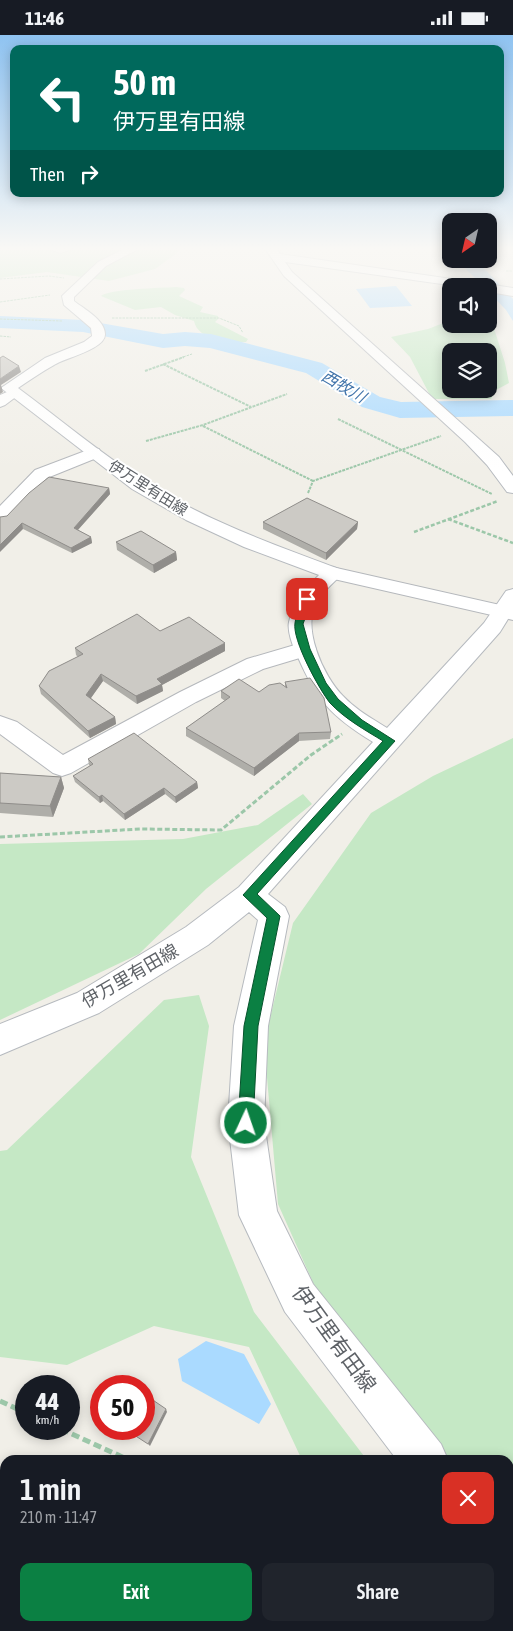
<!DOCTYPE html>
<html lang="en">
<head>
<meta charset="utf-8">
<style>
	body { margin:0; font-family:"Asap Condensed","Noto Sans JP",sans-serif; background:#20242c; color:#f1f3f6; height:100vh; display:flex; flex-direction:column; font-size:19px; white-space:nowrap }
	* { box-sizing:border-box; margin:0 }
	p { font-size:16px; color:#9ea1a6 }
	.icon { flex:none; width:28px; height:28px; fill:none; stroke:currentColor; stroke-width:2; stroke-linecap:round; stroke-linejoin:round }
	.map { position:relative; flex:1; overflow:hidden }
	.sheet { position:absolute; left:0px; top:1420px; width:514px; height:176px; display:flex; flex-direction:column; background:#171b24; border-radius:15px 15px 0 0; box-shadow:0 2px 12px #0003 }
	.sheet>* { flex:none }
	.hud { position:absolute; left:10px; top:10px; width:494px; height:152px; border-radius:10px; box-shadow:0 2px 12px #0003; background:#00695c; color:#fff; overflow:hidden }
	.needle { width:32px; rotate:214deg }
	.tools { position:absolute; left:442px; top:178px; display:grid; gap:10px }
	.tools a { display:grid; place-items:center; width:55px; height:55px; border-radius:10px; background:#171b24; box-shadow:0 2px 12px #0003; font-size:25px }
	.speed { position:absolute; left:15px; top:1340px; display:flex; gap:10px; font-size:25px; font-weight:700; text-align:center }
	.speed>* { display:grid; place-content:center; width:65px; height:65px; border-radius:50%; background:#171b24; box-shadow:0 2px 12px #0003; line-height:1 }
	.speed small { font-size:12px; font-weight:400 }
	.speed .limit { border:8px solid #d22; background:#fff; color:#111 }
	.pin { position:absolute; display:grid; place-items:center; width:42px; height:42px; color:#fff; margin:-21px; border-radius:10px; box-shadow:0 2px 8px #0006 }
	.me { position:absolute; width:55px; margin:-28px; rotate:3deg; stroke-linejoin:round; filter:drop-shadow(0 0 4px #0008) }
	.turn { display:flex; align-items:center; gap:18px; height:105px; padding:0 20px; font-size:22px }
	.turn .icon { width:65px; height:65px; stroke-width:2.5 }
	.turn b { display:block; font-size:35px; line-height:42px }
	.then { display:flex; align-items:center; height:48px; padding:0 20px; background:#0003; gap:10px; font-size:19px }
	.round { display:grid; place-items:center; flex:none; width:52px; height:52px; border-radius:10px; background:#20242c }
	.summary { display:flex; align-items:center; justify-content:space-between; height:85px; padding:0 20px }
	h1 { font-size:30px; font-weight:600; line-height:38px }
	.action { display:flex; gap:10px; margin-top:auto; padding:10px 20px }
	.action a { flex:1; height:58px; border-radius:10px; background:#0b8043; color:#fff; font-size:20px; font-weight:600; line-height:58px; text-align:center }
	.action a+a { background:#20242c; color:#f1f3f6 }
	.status { display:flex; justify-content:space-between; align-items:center; height:35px; padding:0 25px; background:#171b24; direction:ltr }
	.status svg { height:14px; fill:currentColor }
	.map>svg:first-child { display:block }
</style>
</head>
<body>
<div class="status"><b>11:46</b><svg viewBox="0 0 49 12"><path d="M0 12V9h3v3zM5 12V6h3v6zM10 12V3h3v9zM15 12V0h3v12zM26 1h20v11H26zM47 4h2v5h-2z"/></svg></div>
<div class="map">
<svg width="513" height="1596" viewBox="0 0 513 1596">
	<rect width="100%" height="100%" fill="#f1efe8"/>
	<!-- green -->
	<path fill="#c5e8c5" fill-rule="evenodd" d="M0,212h179l-2,6 -22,16 -46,12 -62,-9 -47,6z
		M176,252l8,1 1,2 -6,6 24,11 -3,5 18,4v3l-3,3 33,17 -2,3c-16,0 -48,-1 -52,-21l-19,-6 -14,-8 -26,3 -34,-14c7,-7 61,-8 75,-9z
		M451,285v4l41,-2 13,41 4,20 -13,7 -5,9h-59l-22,-42 -19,-20 37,-8zM451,316h38v38h-38z
		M513,703v796l-4,-5v-69h-59l-122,-144 -50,-112 -14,-161 29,-120 78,-110 62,-37z
		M303,759l9,10 -106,85 -67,65 -139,66v-176l183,-5 75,-14z
		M199,960l10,31 -18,131 63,155 113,148h-65l-53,-113 -95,-21 -87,39 -67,-8v-206l7,-1 157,-150z
		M240,1591h201l5,5h-208z"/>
	<!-- water -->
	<path fill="#aadaff" d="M456,224h19l38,40v22l-7,-11 -17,-18v-6h-6z
		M396,251l16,20 -42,2 -14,-19z
		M206,1306l38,13 27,50 -12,20 -77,-43 -4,-22z"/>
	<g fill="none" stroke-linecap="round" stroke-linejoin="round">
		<!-- river -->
		<path fill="#aadaff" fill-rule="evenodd" d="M0,281l83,4 80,14 22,-2 26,2 111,29 58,34 21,5 112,-2v16l-113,2 -38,-11 -56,-34 -96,-25 -25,-2 -22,2 -80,-16 -83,-4z"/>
		<defs>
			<path id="minor" d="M44,212h34l-18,6z
				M14,354l5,1 2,3 -16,12 -5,2v-12z
				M93,413l6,1 2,4 -2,4 -52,21 -40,42 -7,2v-16l35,-36z
				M332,532l181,41v12l-188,-43 -3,-4 3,-4z
				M305,607l8,2 3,5 -3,5 -50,15 -67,33 -125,71 -9,3 -9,-3 -53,-39v-18l17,6 46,33 117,-63 67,-33z"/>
			<path id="secondary" d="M128,212h14l-36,19 -32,31v4c10,8 31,19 31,33 1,15 -40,24 -51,31 -13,7 -24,15 -36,23 42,31 82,65 126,93 60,39 128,63 195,88l3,4 -3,4c-7,7 -16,15 -21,23 -18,25 5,76 25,96 12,13 28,22 44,32l97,-105 22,-32 7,-2v22l-13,21 -232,262 17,13 4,9 -21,110 -4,96 13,89 36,73 128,160 7,16h-51l-112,-148 -46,-97 -11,-93 6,-96 24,-106 -9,-8 -41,33 -109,68 -99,42v-31l77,-31 109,-66 53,-40 134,-145c-42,-26 -56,-41 -76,-87 -4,-8 -10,-24 -8,-33 4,-20 16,-33 30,-47l-75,-28 -58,-27 -54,-31 -131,-101 44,-30 39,-16 8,-6 -1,-8 -27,-23 -2,-9 36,-34z
				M264,212h11l5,7 233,34v8l-24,-4v-6h-33l-171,-24 7,10 207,185 14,19v17l-6,-1 -20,-27 -22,-23 -181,-166z
				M509,1509l4,1v52l-4,-1z"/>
		</defs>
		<!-- minor casing -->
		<use href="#minor" stroke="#b5b8bc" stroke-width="2"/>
		<!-- secondary casing -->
		<use href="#secondary" stroke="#b6babf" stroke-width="2"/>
		<!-- path-far4 -->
		<path stroke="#9cc7a9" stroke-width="1" stroke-dasharray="2.5 1" stroke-linecap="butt" d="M506,236h7
			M0,244l49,-3 15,2
			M0,267l50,-7
			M112,283h107l20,8 4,7
			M0,284l62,2
			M0,301l11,1
			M180,323l12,-4"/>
		<!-- path-far3 -->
		<path stroke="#9cc7a9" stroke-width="2" stroke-dasharray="3 1" stroke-linecap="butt" d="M163,329l88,43
			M145,336l39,-14
			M338,384l154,75
			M203,391l110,55
			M146,406l57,-16 84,-31
			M308,458l5,-12 128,-45"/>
		<!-- path-far2 -->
		<path stroke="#9cc7a9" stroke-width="2.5" stroke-dasharray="4 2" stroke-linecap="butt" d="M448,484l65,24
			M414,497l84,-31"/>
		<!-- path-far1 -->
		<path stroke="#9cc7a9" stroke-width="3" stroke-dasharray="5 2.5" stroke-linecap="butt" d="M0,802l140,-8 81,1 90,-75 31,-21"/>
		<!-- path -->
		<path stroke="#9cc7a9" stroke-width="5" stroke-dasharray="8 4" stroke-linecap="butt" d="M0,1366l26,12
			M61,1394l68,31
			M490,1591l12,5"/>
		<!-- minor -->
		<use href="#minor" fill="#fff" fill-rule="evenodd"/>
		<!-- secondary -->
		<use href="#secondary" fill="#fff" fill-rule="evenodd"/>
	</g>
	<!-- wall -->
	<path fill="#afaea9" d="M109,453l1,6 -32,36 13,7 1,6 -20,10 -49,-24 -16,-13z
		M263,487h95l-1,7 -31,31 -63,-31z
		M116,507l60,10 1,8 -23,13 -37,-23z
		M160,596l65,20 -63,34 1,6 -26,13 -34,-23 -12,17 24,19 1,7 -26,14 -49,-44 -2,-8 39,-29 -2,-2 -1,-7z
		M285,647l46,50 -1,7 -31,2 -45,35 -68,-40v-8l39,-27 -4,-3v-7l38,1 26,-5z
		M88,724l109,23 1,6 -22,15 -11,-9 -40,26 -22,-19 -3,2 -25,-21 -2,-6 17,-10 -1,-1z
		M0,738l61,4 3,11 -11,29 -53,-4z"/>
	<!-- shaded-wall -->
	<path fill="#8f8d8a" d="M19,331l2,6 -20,13 2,7 -3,2v-15z
		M109,453l1,6 -35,39 -1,-5z
		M358,487l-1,7 -31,31v-7z
		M22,488l1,6 -23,23v-7z
		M91,502l1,6 -20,10 -1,-5z
		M176,517l1,8 -23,13 -1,-8z
		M225,608v8l-63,34 1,6 -26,13 -1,-8 21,-17z
		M101,639l2,7 -15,21 -2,-7z
		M115,682l1,7 -26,14 -2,-7z
		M299,698v8l-45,35v-8z
		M61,742l3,11 -11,29 -3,-11z
		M197,747l1,6 -22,15 -1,-6z
		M164,753l1,6 -40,26 -1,-6z
		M102,760l1,6 -3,2 -1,-6z
		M166,1374l1,3 -17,34 -2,-2z"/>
	<!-- building -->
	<path fill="#cccac5" stroke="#8f8d8a" d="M3,321l16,10 -19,13v-21z
		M49,442l60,11 -35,40 17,9 -20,11 -49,-25 -22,22v-28l7,-1 22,-23z
		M307,463l51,24 -32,31 -63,-31z
		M141,496l35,21 -23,13 -37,-23z
		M137,579l23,17 29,-14 36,26 -68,36 5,5 -26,12 -35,-22 -15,21 29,22 -27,14 -49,-45 10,-15 34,-17 -8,-6z
		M310,643l14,20 7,34 -32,1 -45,35 -68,-40 44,-31 -9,-6 18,-12 20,13 10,-7 11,-2 7,5 -2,-6z
		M134,698l63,49 -22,15 -11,-9 -40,26 -22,-19 -3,2 -26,-21 20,-12 -5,-5z
		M0,738l61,4 -11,29 -50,-3z
		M120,1344l12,7h-16z
		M144,1359l22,15 -18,35 -23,-15h19z"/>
	<!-- sky -->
	<linearGradient id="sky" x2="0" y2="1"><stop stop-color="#8fc3f1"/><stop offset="0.49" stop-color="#f9f8f5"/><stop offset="1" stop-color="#f9f8f5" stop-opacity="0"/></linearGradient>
	<rect width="513" height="436" fill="url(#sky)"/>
	<!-- route -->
	<path fill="#0b8043" stroke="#07532c" d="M304,562l8,2 -9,25 7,25 16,34 12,16 24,21 33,21 -138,153 23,22 -22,110 -5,97 -2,5 -5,2 -5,-2 -3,-5 6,-97 23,-108 -24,-23 140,-154c-18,-11 -38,-22 -53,-38 -11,-14 -38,-63 -35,-80 1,-8 6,-19 9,-26z"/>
	<g text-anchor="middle" stroke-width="4" stroke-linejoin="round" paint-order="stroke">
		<!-- far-street labels -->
		<g font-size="15" fill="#5f6368" stroke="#fff">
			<text transform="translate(148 453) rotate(32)" y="5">伊万里有田線</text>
		</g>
		<!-- far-water labels -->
		<g font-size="16" font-style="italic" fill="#4174aa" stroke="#fff">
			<text transform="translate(344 351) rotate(30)" y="6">西牧川</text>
		</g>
		<!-- street labels -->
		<g font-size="18" fill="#5f6368" stroke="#fff">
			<text transform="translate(130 941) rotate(-30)" y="6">伊万里有田線</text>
		</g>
		<!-- near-street labels -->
		<g font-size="21" fill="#5f6368" stroke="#fff">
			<text transform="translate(334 1304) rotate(54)" y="7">伊万里有田線</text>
		</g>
	</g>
</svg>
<div class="tools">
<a><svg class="needle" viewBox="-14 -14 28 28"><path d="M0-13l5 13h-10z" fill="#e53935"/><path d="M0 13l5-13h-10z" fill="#9ea1a6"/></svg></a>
<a><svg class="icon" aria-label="sound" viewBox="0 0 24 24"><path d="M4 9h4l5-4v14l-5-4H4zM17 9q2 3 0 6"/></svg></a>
<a><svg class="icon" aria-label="layers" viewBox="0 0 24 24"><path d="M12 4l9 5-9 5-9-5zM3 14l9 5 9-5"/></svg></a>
</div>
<div class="speed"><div>44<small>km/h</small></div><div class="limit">50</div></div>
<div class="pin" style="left:307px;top:564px;background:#d93025"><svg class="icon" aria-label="arrive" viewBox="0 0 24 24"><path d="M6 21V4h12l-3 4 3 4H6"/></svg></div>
<svg class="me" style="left:246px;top:1088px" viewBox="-20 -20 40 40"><circle r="17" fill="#0b8043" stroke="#fff" stroke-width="3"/><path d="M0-11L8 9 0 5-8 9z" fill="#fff"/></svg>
<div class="hud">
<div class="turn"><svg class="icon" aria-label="left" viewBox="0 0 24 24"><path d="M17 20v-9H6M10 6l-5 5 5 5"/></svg><div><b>50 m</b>伊万里有田線</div></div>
<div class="then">Then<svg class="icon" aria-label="right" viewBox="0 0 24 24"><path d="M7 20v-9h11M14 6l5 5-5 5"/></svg></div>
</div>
<section class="sheet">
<div class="summary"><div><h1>1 min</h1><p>210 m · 11:47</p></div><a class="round" style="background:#d93025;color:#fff"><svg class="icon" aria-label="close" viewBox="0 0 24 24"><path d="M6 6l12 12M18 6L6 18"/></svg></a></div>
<div class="action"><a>Exit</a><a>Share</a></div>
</section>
</div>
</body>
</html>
